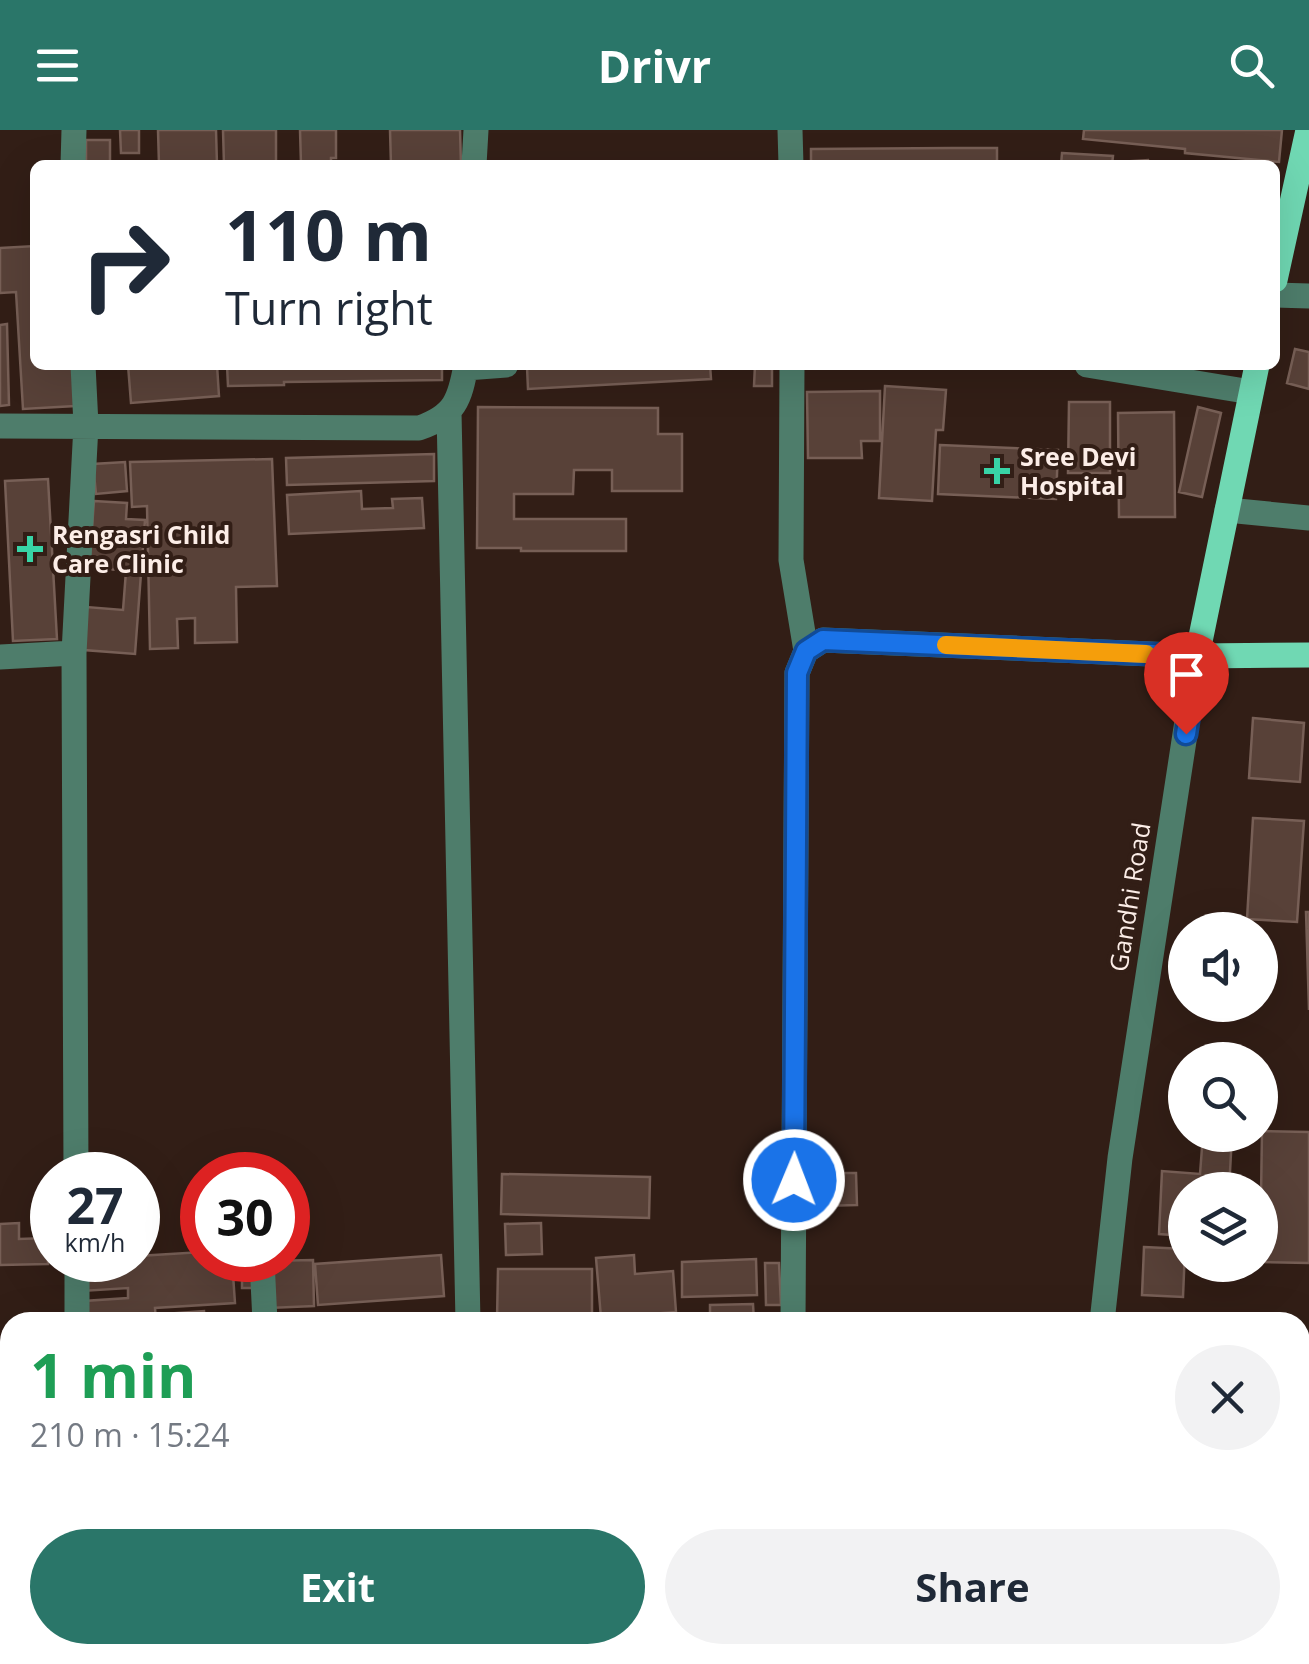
<!DOCTYPE html>
<html lang="en">
<head>
<meta charset="utf-8">
<style>
	body { margin:0; font-family:"Open Sans",sans-serif; background:#f2f2f3; color:#1f2937; height:100vh; display:flex; flex-direction:column; font-size:38px; white-space:nowrap }
	* { box-sizing:border-box; margin:0 }
	p { font-size:32px; color:#747a83 }
	.icon { flex:none; width:55px; height:55px; fill:none; stroke:currentColor; stroke-width:2; stroke-linecap:round; stroke-linejoin:round }
	.map { position:relative; flex:1; overflow:hidden }
	.sheet { position:absolute; left:0px; top:1182px; width:1310px; height:352px; display:flex; flex-direction:column; background:#fff; border-radius:30px 30px 0 0; box-shadow:0 10px 40px #0002 }
	.sheet>* { flex:none }
	.banner { position:absolute; left:30px; top:30px; width:1250px; height:210px; border-radius:15px; box-shadow:0 10px 40px #0002; background:#fff; color:#1f2937; overflow:hidden }
	.tools { position:absolute; left:1168px; top:782px; display:grid; gap:20px }
	.tools a { display:grid; place-items:center; width:110px; height:110px; border-radius:50%; background:#fff; box-shadow:0 10px 40px #0002; font-size:50px }
	.speed { position:absolute; left:30px; top:1022px; display:flex; gap:20px; font-size:50px; font-weight:700; text-align:center }
	.speed>* { display:grid; place-content:center; width:130px; height:130px; border-radius:50%; background:#fff; box-shadow:0 10px 40px #0002; line-height:1 }
	.speed small { font-size:25px; font-weight:400 }
	.speed .limit { border:15px solid #d22; background:#fff; color:#111 }
	.pin { position:absolute; display:grid; place-items:center; width:85px; height:85px; color:#fff; margin:-102px -42px; border-radius:50% 50% 50% 0; rotate:-45deg; box-shadow:0 0 10px #0007 }
	.pin .icon { rotate:45deg }
	.me { position:absolute; width:110px; margin:-55px; rotate:1deg; stroke-linejoin:round; filter:drop-shadow(0 0 8px #0008) }
	.turn { display:flex; align-items:center; gap:35px; height:210px; padding:0 30px; font-size:45px }
	.turn .icon { width:130px; height:130px; stroke-width:2.5 }
	.turn b { display:block; font-size:70px; line-height:85px }
	.round { display:grid; place-items:center; flex:none; width:105px; height:105px; border-radius:52px; background:#f2f2f3 }
	.headline { display:flex; align-items:center; justify-content:space-between; height:170px; padding:0 30px }
	h1 { font-size:60px; font-weight:700; line-height:75px; color:#1e9e55 }
	.primary-button { display:flex; gap:20px; margin-top:auto; padding:20px 30px }
	.primary-button a { flex:1; height:115px; border-radius:60px; background:#2a7669; color:#fff; font-size:40px; font-weight:700; line-height:115px; text-align:center }
	.primary-button a+a { background:#f2f2f3; color:#1f2937 }
	header { display:flex; justify-content:space-between; align-items:center; height:130px; padding:0 30px; background:#2a7669; color:#fff; font-size:45px; font-weight:700 }
	.map>svg:first-child { display:block }
</style>
</head>
<body>
<header><svg class="icon" aria-label="menu" viewBox="0 0 24 24"><path d="M4 6h16M4 12h16M4 18h16"/></svg>Drivr<svg class="icon" aria-label="search" viewBox="0 0 24 24"><circle cx="10" cy="10" r="6"/><path d="M15 15l6 6"/></svg></header>
<div class="map">
<svg width="1309" height="1534" viewBox="0 0 1309 1534">
	<rect width="100%" height="100%" fill="#321e16"/>
	<!-- building -->
	<path fill="#584138" stroke="#775f56" stroke-width="2.5" d="M120,0h19v23h-18z
		M158,0h58l1,35h-58z
		M223,0h53v34h25l-1,-34h36v28h-5v7h-107z
		M390,0h70l1,35h-70z
		M1084,0h198l-3,32 -94,-9v-4l-102,-10z
		M86,10h24v25h-24z
		M952,18h45v17h-186v-16z
		M1062,23l51,3 -1,9h-51z
		M1148,30l1,5h-30v-3z
		M35,116v119h38l2,41 -52,3 -7,-117 -16,1v-45z
		M7,194l2,81 -9,1v-81z
		M1295,219l14,3v37l-22,-6z
		M128,235h89l2,31 -88,7z
		M227,235h215v15l-158,2v3l-56,1z
		M570,235h140l1,14 -183,10 -1,-22z
		M755,235h17v21h-18z
		M885,256l61,4 -3,40h-7l-4,71 -53,-3z
		M880,261v50h-19l1,17h-54l-1,-66z
		M1069,272h41v71h-42z
		M478,277l180,1v26h24v57h-70v-21h-38l-1,24h-59v25h112v32h-105v-3h-44z
		M1198,277l23,6 -19,84 -23,-5z
		M1174,282l1,105h-56l-1,-104z
		M940,315l118,5 -2,49 -118,-5z
		M434,324v27l-147,4 -1,-27z
		M272,329l5,127 -41,1 1,55 -42,1v-25l-18,1 1,29 -28,1 -3,-143 -15,1 -2,-45z
		M125,332l2,29 -31,3 -3,-30z
		M48,349l9,160 -44,2 -8,-160z
		M361,361l1,18 31,-1 -1,-9 30,-1 2,30 -135,6 -2,-39z
		M94,371l33,2 -1,16 19,1 -10,134 -51,-4 3,-43 36,3 3,-39 -37,-4z
		M1253,588l51,5 -4,59 -51,-4z
		M1253,688l51,3 -7,101 -50,-3z
		M1306,782h3v98z
		M1262,1001l47,1v131l-49,-1z
		M1203,1005h29l-3,55 -37,-2v2h-7v46l-26,-2 3,-63 38,3z
		M820,1043h36l1,32 -37,1z
		M502,1044l148,3 -1,41 -148,-4z
		M19,1093v16l28,-1 1,26 -48,1v-41z
		M541,1093l1,31 -36,1 -1,-31z
		M1144,1117l41,2 -2,48 -41,-2z
		M202,1122v8h30l3,43 -80,5 1,14h-70l-2,-21 44,-3v-10l-46,3 -2,-31h58v-4z
		M441,1125l3,41 -126,9 -3,-41z
		M634,1125l1,19 38,-3 3,41 -75,6 -5,-60z
		M756,1129l1,36 -75,2v-35z
		M313,1130l1,46 -45,2 -2,-47z
		M242,1133h19v25h-19z
		M765,1133h14l2,42h-15z
		M498,1139h94v53l-95,-2z
		M753,1174l1,18h-44v-17z
		M204,1181l1,11h-39l-1,-8z
		M324,1185l1,7h-55l-1,-2z
		M439,1186v6h-104v-3z
		M260,1188v4h-46v-3z
		M0,1210h10v81h-10z
		M1300,1248h2l3,33h-5z
		M1300,1313h9v122h-9z
		M0,1458h10v26l-10,-1z
		M1300,1489h9v45h-41v-9h32z
		M81,1525h172v8l-172,1z
		M355,1525h90v9h-90z
		M489,1525h85v9h-84z
		M661,1525h35l-1,9h-35z
		M829,1525h211v9h-63v-9l-148,3z
		M1108,1525h140v9h-139z"/>
	<g fill="none" stroke-linecap="round" stroke-linejoin="round">
		<!-- minor -->
		<path stroke="#4e7d6b" stroke-width="25" d="M790,0l1,35
			M73,35l1,-35
			M474,35l2,-35
			M1275,165l34,1
			M792,235l-1,195 15,91
			M1087,235l164,27
			M466,238l40,-3
			M449,282l19,910
			M0,296l419,2c36,-12 41,-29 47,-63
			M1227,380l82,8
			M0,527l74,-4
			M76,1045l-2,-522 12,-228 -3,-60
			M77,1130v62
			M262,1130l3,62
			M793,1192l4,-649 9,-22 17,-11 374,16 -77,502 -18,164
			M79,1525v9
			M275,1525l1,9
			M792,1525v9
			M461,1534v-9
			M1069,1534v-9"/>
		<!-- major -->
		<path stroke="#70d8b3" stroke-width="25" d="M1275,150l33,-150
			M1257,235l-60,291 112,-1"/>
	</g>
	<g fill="none" stroke-linecap="round" stroke-linejoin="round">
		<defs>
			<path id="route" d="M794,1050l3,-507 9,-22 17,-11 375,16 -12,78"/>
		</defs>
		<!-- route casing -->
		<use href="#route" stroke="#114b97" stroke-width="25"/>
		<!-- route -->
		<use href="#route" stroke="#1a73e8" stroke-width="18"/>
		<!-- slow -->
		<path stroke="#f59e0b" stroke-width="18" d="M946,515l200,9"/>
	</g>
	<!-- markers -->
	<g fill="#38d4a6" stroke="#321e16" stroke-width="4">
		<path d="M992 326h10v10h10v10h-10v10h-10v-10h-10v-10h10z"/>
		<path d="M25 404h10v10h10v10h-10v10h-10v-10h-10v-10h10z"/>
	</g>
	<g text-anchor="middle" stroke-width="8" stroke-linejoin="round" paint-order="stroke">
		<!-- poi labels -->
		<g font-size="25" font-weight="bold" fill="#fcede7" stroke="#321e16" text-anchor="start">
			<text x="1020" y="336">Sree Devi<tspan x="1020" dy="29">Hospital</tspan></text>
			<text x="52" y="414">Rengasri Child<tspan x="52" dy="29">Care Clinic</tspan></text>
		</g>
		<!-- street labels -->
		<g font-size="25" fill="#fcede7" stroke="#321e16">
			<text transform="translate(1130 767) rotate(-81)" y="9">Gandhi Road</text>
		</g>
	</g>
</svg>
<div class="tools">
<a><svg class="icon" aria-label="sound" viewBox="0 0 24 24"><path d="M4 9h4l5-4v14l-5-4H4zM17 9q2 3 0 6"/></svg></a>
<a><svg class="icon" aria-label="search" viewBox="0 0 24 24"><circle cx="10" cy="10" r="6"/><path d="M15 15l6 6"/></svg></a>
<a><svg class="icon" aria-label="layers" viewBox="0 0 24 24"><path d="M12 4l9 5-9 5-9-5zM3 14l9 5 9-5"/></svg></a>
</div>
<div class="speed"><div>27<small>km/h</small></div><div class="limit">30</div></div>
<div class="pin" style="left:1186px;top:604px;background:#d93025"><svg class="icon" aria-label="arrive" viewBox="0 0 24 24"><path d="M6 21V4h12l-3 4 3 4H6"/></svg></div>
<svg class="me" style="left:794px;top:1050px" viewBox="-20 -20 40 40"><circle r="17" fill="#1a73e8" stroke="#fff" stroke-width="3"/><path d="M0-11L8 9 0 5-8 9z" fill="#fff"/></svg>
<div class="banner">
<div class="turn"><svg class="icon" aria-label="right" viewBox="0 0 24 24"><path d="M7 20v-9h11M14 6l5 5-5 5"/></svg><div><b>110 m</b>Turn right</div></div>
</div>
<section class="sheet">
<div class="headline"><div><h1>1 min</h1><p>210 m · 15:24</p></div><a class="round"><svg class="icon" aria-label="close" viewBox="0 0 24 24"><path d="M6 6l12 12M18 6L6 18"/></svg></a></div>
<div class="primary-button"><a>Exit</a><a>Share</a></div>
</section>
</div>
</body>
</html>
